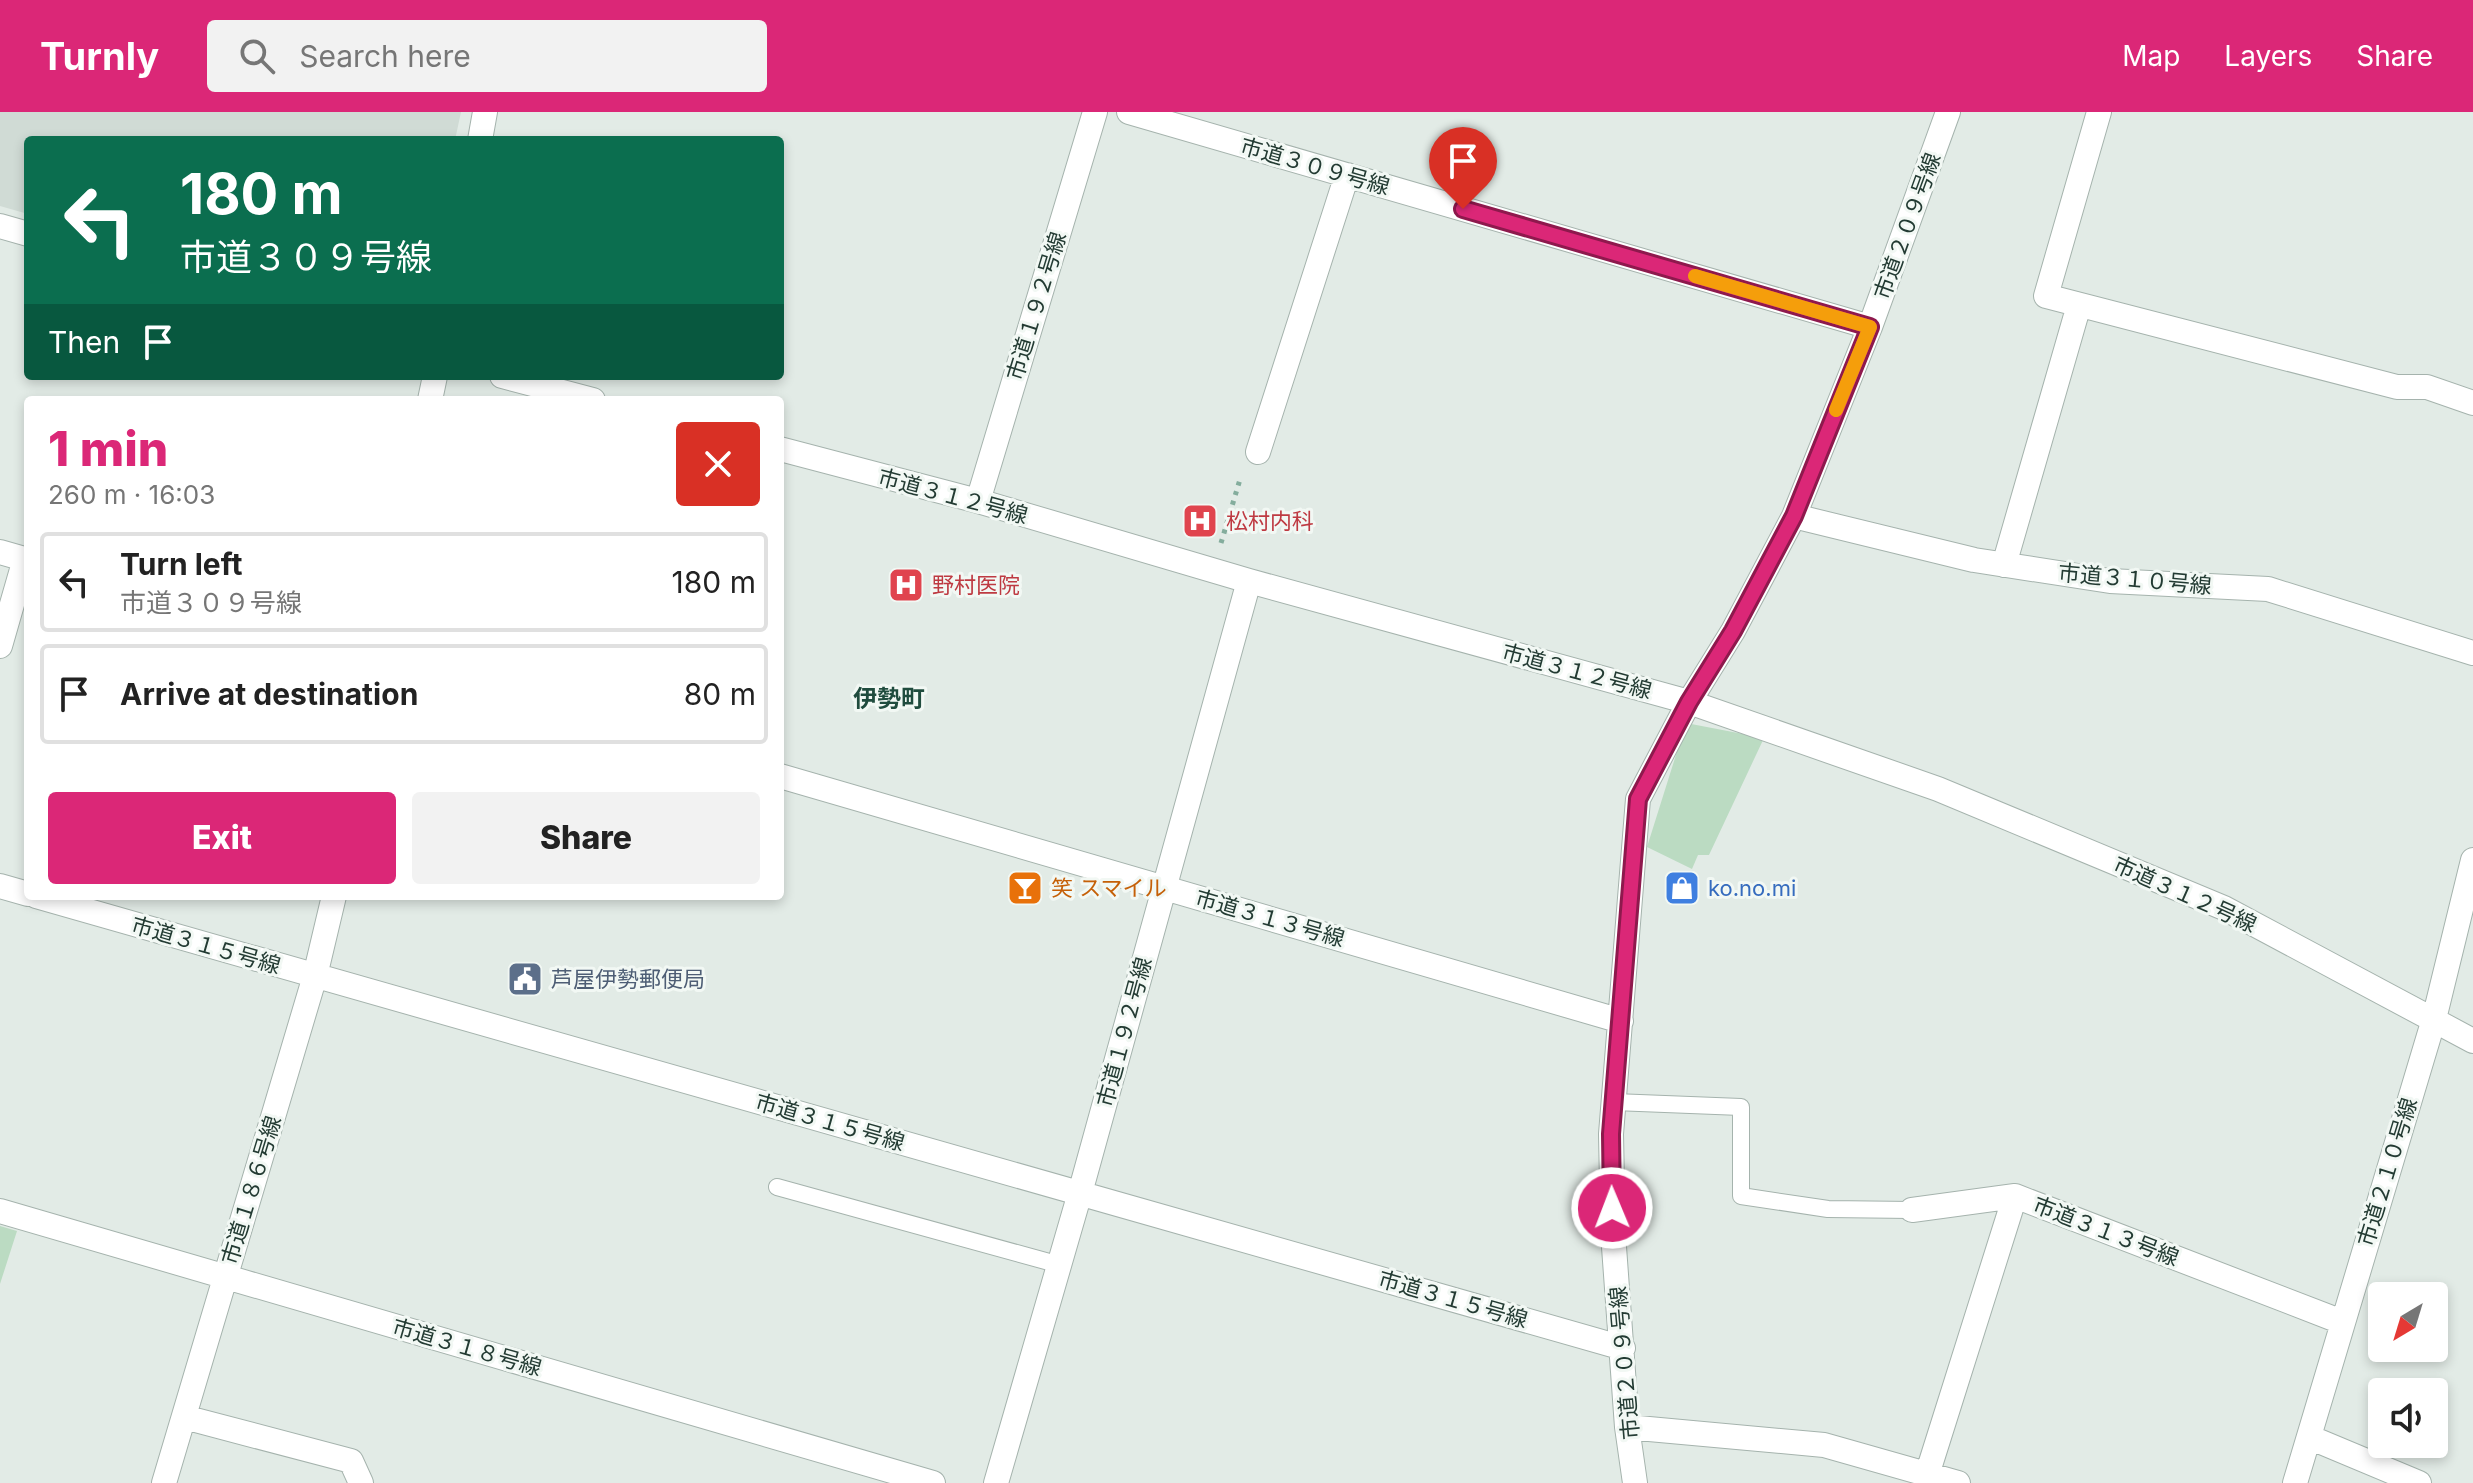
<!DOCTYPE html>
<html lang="en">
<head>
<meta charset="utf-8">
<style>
	body { margin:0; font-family:Inter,"Noto Sans JP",sans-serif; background:#f2f2f2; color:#222; height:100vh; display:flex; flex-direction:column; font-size:30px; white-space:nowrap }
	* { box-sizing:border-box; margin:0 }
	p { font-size:26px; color:#767676 }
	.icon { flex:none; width:44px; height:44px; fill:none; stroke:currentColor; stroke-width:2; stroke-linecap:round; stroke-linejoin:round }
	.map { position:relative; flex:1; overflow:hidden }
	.sheet { position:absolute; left:24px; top:284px; width:760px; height:504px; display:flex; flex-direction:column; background:#fff; border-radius:8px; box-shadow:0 4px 12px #0003 }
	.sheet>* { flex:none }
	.hud { position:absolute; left:24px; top:24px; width:760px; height:244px; border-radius:8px; box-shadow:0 4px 12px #0003; background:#0b6e4f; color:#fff; overflow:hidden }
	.needle { width:52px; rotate:218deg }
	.buttons { position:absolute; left:2368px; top:1170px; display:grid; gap:16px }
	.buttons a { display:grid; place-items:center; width:80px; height:80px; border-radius:8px; background:#fff; box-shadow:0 4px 12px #0003; font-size:40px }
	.pin { position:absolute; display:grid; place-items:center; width:68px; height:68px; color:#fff; margin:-82px -34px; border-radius:50% 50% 50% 0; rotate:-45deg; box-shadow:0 0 8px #0007 }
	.pin .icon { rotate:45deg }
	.me { position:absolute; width:88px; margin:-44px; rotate:359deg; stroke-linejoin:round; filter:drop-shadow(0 0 6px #0008) }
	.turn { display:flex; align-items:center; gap:28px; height:168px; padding:0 24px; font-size:36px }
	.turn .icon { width:104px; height:104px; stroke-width:2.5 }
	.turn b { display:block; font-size:56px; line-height:68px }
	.then { display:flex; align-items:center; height:76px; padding:0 24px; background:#0003; gap:16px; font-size:30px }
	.round { display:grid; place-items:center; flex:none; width:84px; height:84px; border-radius:8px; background:#f2f2f2 }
	.head { display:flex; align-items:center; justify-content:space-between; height:136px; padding:0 24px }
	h1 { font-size:48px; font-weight:800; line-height:60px; color:#db2777 }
	.action { display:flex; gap:16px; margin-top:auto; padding:16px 24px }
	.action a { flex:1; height:92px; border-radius:8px; background:#db2777; color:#fff; font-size:32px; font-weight:800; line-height:92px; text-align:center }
	.action a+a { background:#f2f2f2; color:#222 }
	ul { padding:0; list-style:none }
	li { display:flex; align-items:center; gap:24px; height:100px; margin:0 16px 12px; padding:0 8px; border:4px solid #e0e0e0; border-radius:8px }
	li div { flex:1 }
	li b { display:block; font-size:30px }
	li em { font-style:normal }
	header { display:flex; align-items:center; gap:48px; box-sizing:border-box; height:112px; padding:0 40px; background:#db2777; color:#fff }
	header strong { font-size:38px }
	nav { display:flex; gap:44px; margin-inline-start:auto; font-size:28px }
	.search { width:560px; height:72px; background:#f2f2f2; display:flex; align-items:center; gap:20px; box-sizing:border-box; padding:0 28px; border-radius:8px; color:#767676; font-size:30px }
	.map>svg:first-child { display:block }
</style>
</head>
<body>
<header>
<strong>Turnly</strong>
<div class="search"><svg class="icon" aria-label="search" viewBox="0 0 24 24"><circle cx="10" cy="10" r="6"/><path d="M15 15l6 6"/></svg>Search here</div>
<nav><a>Map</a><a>Layers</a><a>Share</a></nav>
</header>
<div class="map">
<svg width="2473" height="1371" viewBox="0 0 2473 1371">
	<rect width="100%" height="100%" fill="#e2ebe6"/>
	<!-- built -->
	<path fill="#d0dbd5" d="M0,0h461l-6,28h-427v74l-28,-8z"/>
	<!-- green -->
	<path fill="#bbdbc2" d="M1686,611l78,15 -55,117h-11l-6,14 -45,-22z
		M0,1114l17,5 -17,53z"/>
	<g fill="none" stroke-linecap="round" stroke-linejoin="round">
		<defs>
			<path id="service" d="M1614,990l127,5v89l87,13 84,1
				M777,1075l283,78"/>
			<path id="minor" d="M1129,0l741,215
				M2099,0l-53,184 351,91h30l46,16
				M480,28l5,-28
				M0,114l28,8
				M502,264l91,24
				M430,288l5,-24
				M780,337l198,52 271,80 440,121 249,87 286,119 249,133
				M1258,340l89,-277
				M978,389l117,-389
				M1794,404l180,44 136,21 158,8 205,64
				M0,440l28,8
				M2004,453l75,-260
				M0,534l25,-87
				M780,664l841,245
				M0,774l28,8
				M36,784l1587,452
				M1912,1098l103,-14 327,126
				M0,1099l933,272
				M184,1305l167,44 10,22
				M1627,1315l197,18 134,38
				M2309,1325l110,46
				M1927,1363l88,-279
				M164,1371l151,-507 19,-80
				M996,1371l84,-290 169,-612
				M1635,1371l-8,-56 -14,-194 -2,-99 27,-335 51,-97 44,-71 61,-115 76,-189 78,-215
				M2295,1371l139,-464 39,-159"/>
		</defs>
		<!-- service casing -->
		<use href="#service" stroke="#a5b3ad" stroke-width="18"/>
		<!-- minor casing -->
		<use href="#minor" stroke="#a5b3ad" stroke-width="26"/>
		<!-- path -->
		<path stroke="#84ad9d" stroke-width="5" stroke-dasharray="4 6" stroke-linecap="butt" d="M1221,431l20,-67"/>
		<!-- service -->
		<use href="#service" stroke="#fff" stroke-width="16"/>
		<!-- minor -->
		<use href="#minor" stroke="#fff" stroke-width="24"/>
	</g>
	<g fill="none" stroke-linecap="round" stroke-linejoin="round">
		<defs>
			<path id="route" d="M1463,97l407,118 -76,189 -61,115 -44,71 -51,97 -27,335 1,74"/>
		</defs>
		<!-- route casing -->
		<use href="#route" stroke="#8e194d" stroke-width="20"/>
		<!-- route -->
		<use href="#route" stroke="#db2777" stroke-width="14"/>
		<!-- slow -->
		<path stroke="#f59e0b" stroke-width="14" d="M1695,164l175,51 -34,83"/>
	</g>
	<!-- icons -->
	<defs>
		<symbol id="hospital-square" viewBox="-11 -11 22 22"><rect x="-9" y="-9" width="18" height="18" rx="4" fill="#e0444e" stroke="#f2f8f4"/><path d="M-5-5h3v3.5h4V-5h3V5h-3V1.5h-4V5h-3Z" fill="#fff"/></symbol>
		<symbol id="bar-square" viewBox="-11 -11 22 22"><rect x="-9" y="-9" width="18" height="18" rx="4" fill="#e8710a" stroke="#f2f8f4"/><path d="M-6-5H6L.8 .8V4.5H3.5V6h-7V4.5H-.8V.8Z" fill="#fff"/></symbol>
		<symbol id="shop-square" viewBox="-11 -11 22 22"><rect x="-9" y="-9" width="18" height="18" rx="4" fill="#3f7fe0" stroke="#f2f8f4"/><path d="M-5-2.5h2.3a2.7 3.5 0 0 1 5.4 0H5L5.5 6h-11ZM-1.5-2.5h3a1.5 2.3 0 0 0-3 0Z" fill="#fff"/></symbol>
		<symbol id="civic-square" viewBox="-11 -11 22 22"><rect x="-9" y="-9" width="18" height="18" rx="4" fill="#5c6f8a" stroke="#f2f8f4"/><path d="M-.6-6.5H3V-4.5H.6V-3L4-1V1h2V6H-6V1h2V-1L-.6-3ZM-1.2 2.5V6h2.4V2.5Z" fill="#fff"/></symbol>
	</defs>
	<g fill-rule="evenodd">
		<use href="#hospital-square" x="1180" y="389" width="40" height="40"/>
		<use href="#hospital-square" x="886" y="453" width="40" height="40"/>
		<use href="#bar-square" x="1005" y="756" width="40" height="40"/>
		<use href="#shop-square" x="1662" y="756" width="40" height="40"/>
		<use href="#civic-square" x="505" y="847" width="40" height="40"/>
	</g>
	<g text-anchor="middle" stroke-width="6" stroke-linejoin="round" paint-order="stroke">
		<!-- street labels -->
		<g font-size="22" fill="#233b33" stroke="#f2f8f4">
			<text transform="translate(1315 54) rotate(16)" y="8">市道３０９号線</text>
			<text transform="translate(1907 114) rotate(-70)" y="8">市道２０９号線</text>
			<text transform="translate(1036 194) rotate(-73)" y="8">市道１９２号線</text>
			<text transform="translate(953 384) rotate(15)" y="8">市道３１２号線</text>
			<text transform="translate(2135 467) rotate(5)" y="8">市道３１０号線</text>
			<text transform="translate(1577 559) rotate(15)" y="8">市道３１２号線</text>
			<text transform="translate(2185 782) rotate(24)" y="8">市道３１２号線</text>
			<text transform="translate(1270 806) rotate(16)" y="8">市道３１３号線</text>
			<text transform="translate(206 833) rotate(16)" y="8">市道３１５号線</text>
			<text transform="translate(1124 920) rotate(-75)" y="8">市道１９２号線</text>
			<text transform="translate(830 1010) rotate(16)" y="8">市道３１５号線</text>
			<text transform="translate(2387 1060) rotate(-73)" y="8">市道２１０号線</text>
			<text transform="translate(251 1078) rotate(-73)" y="8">市道１８６号線</text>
			<text transform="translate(2106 1119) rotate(21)" y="8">市道３１３号線</text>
			<text transform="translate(1453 1187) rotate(16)" y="8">市道３１５号線</text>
			<text transform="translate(467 1235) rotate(16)" y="8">市道３１８号線</text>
			<text transform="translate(1624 1251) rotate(-95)" y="8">市道２０９号線</text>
		</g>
		<!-- health labels -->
		<g font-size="22" fill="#be3a42" stroke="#f2f8f4" text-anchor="start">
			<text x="1226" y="417">松村内科</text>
			<text x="932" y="481">野村医院</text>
		</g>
		<!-- food labels -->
		<g font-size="22" fill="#c56008" stroke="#f2f8f4" text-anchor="start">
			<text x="1051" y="784">笑 スマイル</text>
		</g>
		<!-- shop labels -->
		<g font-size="22" fill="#366cbe" stroke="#f2f8f4" text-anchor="start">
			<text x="1708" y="784">ko.no.mi</text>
		</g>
		<!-- service labels -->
		<g font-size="22" fill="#4e5e75" stroke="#f2f8f4" text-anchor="start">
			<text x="551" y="875">芦屋伊勢郵便局</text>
		</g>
		<!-- neighbourhood labels -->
		<g font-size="24" font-weight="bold" fill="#204c3e" stroke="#f2f8f4">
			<text x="889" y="595">伊勢町</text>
		</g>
	</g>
</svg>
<div class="buttons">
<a><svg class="needle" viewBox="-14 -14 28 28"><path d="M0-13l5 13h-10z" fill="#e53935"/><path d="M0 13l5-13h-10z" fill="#767676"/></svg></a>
<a><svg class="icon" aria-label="sound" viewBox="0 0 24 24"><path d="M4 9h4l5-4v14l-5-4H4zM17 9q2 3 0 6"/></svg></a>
</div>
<div class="pin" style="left:1463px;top:97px;background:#d93025"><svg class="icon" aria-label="arrive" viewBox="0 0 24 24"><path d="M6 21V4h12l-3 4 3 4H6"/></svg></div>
<svg class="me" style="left:1612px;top:1096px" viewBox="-20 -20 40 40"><circle r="17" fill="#db2777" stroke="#fff" stroke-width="3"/><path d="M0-11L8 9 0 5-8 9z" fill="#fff"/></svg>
<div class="hud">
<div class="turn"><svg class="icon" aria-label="left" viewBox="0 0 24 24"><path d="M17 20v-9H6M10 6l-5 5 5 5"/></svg><div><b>180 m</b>市道３０９号線</div></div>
<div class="then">Then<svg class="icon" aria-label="arrive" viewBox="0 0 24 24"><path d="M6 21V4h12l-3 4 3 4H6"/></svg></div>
</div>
<section class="sheet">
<div class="head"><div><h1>1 min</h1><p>260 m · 16:03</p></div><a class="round" style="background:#d93025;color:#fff"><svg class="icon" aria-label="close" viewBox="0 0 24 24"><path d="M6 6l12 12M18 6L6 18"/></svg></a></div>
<ul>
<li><svg class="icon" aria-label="left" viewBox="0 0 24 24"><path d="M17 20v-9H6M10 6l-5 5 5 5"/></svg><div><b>Turn left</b><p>市道３０９号線</p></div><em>180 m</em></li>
<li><svg class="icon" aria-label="arrive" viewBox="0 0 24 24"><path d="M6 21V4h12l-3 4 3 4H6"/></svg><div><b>Arrive at destination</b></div><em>80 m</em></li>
</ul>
<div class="action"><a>Exit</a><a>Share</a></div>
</section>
</div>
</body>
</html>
